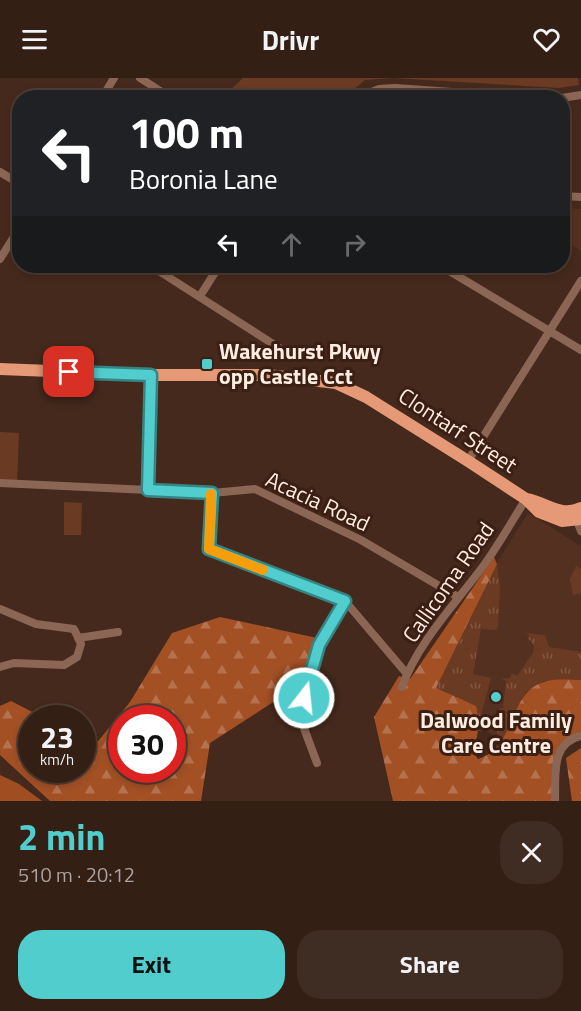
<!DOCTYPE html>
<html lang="en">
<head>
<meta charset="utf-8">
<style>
	body { margin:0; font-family:"Titillium Web",sans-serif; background:#3f2c22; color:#f1f3f6; height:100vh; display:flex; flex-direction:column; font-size:22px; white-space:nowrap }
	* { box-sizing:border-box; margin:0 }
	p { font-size:20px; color:#a9a2a0 }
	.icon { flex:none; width:33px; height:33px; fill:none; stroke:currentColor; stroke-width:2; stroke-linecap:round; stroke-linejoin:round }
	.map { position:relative; height:723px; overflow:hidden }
	.drawer { display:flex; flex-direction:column; background:#341f15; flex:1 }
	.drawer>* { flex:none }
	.banner { position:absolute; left:12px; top:12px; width:558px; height:183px; border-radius:24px; box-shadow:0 3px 9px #0003,0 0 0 2px #4e3d34; background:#202124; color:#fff; overflow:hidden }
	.speed { position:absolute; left:18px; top:627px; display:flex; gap:12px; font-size:30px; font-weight:700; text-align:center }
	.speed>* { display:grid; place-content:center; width:78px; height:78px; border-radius:50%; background:#341f15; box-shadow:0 3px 9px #0003,0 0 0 2px #4e3d34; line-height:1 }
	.speed small { font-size:15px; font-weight:400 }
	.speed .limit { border:9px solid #d22; background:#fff; color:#111 }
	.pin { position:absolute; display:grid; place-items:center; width:51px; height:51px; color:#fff; margin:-26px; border-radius:12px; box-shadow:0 3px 9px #0006 }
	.me { position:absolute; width:66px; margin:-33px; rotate:16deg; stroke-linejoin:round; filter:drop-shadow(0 0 4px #0008) }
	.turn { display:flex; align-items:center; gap:21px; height:126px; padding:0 18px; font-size:27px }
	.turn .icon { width:78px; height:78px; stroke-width:2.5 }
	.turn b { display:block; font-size:42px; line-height:51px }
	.lanes { display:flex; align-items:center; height:57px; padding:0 18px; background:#0003; justify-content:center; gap:30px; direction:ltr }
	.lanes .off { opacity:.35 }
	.round { display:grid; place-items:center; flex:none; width:63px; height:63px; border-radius:24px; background:#3f2c22 }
	.overview { display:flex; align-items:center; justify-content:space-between; height:102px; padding:0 18px }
	h1 { font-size:36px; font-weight:700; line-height:45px; color:#52cdcd }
	.primary-button { display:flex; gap:12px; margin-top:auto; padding:12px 18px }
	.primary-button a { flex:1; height:69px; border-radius:24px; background:#52cdcd; color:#111; font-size:24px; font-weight:700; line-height:69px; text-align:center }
	.primary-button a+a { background:#3f2c22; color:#f1f3f6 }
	header { display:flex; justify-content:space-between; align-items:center; height:78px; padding:0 18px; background:#341f15; font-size:27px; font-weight:700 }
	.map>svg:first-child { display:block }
</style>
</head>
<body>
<header><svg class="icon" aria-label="menu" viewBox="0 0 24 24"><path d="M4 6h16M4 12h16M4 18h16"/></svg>Drivr<svg class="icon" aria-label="heart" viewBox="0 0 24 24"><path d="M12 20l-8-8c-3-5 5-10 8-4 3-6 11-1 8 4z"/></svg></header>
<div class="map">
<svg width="581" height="723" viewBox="0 0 581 723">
	<defs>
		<pattern id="grass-tufts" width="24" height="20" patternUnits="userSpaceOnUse" patternTransform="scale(1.5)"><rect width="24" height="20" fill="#6b3a23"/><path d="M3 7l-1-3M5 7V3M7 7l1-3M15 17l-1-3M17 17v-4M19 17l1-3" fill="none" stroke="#815743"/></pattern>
		<pattern id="forest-firs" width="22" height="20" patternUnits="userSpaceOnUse" patternTransform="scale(1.5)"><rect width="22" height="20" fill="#a35025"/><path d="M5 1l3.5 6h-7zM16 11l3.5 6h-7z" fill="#b5724f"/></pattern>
	</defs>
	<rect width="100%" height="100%" fill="#45291c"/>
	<!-- built -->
	<path fill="#543020" d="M570,130l11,1v42l-17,-11 2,-29z
		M528,435l53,33v136l-52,19 -26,41 -33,-21 -48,-38z"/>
	<!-- grass -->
	<path fill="url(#grass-tufts)" d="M497,486l3,25 -2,38 -2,3 -15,-1 -8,45 18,4 -10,37 17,3 2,-10h3l3,-27 -4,-2 8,-1 2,-5 5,3 16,-23 1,-7 -6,-8 1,-3 -5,-2 21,2 4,12 32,5v28l-37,1 -18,11 -19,34 -1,11 -8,1 -1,-8 -19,1 1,-13 -43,-30z
		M576,488l5,3v24l-8,2 -3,-16z"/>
	<!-- forest -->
	<path fill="url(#forest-firs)" fill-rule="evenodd" d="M494,479l3,7 -61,124 40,18c4,16 3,30 -4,45l6,8c39,-12 29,-66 66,-77 10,-4 26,-2 37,-2v53c-34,6 -29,41 -29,68h-159l-19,-84 25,-41 11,3z
		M220,539l97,21 -16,46 -91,59 -9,58h-151l-50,-46v-49l11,-5 33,17h-12v52h50l1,-32 12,7 35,-43 42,-69zM172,640v52h-50v-52z
		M581,670v53h-9l-6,-43z"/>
	<!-- green -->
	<path fill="#6b3a23" d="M243,0h335l1,7 -20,3 -166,-10 -28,2 -20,17h-122z
		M0,354l19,1 -2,52 -17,-2z
		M64,424l18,1 -1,32h-17z"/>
	<!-- water -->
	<path fill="#a14d22" d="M0,697l19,9 23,17h-42z"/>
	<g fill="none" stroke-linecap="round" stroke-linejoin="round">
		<!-- street -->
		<path stroke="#8c6655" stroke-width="8" d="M140,0l31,20
			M102,20l12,-20
			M357,20l22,-9 16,-1 144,10
			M562,20l19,-3
			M0,94l20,12
			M562,118l19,1
			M0,181l20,-32
			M151,188l144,92
			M441,188l140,84
			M200,218l19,-30
			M468,383l113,-180
			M0,405l212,10 43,-4 106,51 97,57
			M148,412l3,-115
			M212,415l-3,56 136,52 62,73
			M576,440l5,13
			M0,531l36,15 38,5 7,15 -4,13 -13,8 -50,-2 -14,4
			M78,560l40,-6
			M402,609c16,-45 54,-84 82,-122 15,-21 28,-44 42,-66
			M317,685l-18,-48 20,-70 26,-44
			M555,723c1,-25 -5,-58 26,-65"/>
		<!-- primary -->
		<path stroke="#e69976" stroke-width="12" d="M0,291l151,6h117l68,8 30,14 102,64 58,38 13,13 23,9 19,-2
			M526,421c20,3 34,19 55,9"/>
	</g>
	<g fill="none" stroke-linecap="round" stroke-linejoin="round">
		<defs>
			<path id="route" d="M69,294l82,3 -3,115 64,3 -3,56 136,52 -26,44 -15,53"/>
		</defs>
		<!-- route casing -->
		<use href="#route" stroke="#358585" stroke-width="15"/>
		<!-- route -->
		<use href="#route" stroke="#52cdcd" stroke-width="10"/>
		<!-- slow -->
		<path stroke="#f59e0b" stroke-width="10" d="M211,416l-2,55 54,21"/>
	</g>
	<!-- markers -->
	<g fill="#52cdcd" stroke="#3b1f12" stroke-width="2">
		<rect x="201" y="280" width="12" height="12" rx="3"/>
		<circle cx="496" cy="619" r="6"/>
	</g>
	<g text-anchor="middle" stroke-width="6" stroke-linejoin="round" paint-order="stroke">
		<!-- poi labels -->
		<g font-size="22" font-weight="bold" fill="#ffece3" stroke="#3b1f12" text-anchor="start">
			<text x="219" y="281">Wakehurst Pkwy<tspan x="219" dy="25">opp Castle Cct</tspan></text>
			<text x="496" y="650" text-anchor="middle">Dalwood Family<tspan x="496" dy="25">Care Centre</tspan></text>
		</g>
		<!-- street labels -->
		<g font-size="22" fill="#ffece3" stroke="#3b1f12">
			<text transform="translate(458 352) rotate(33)" y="8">Clontarf Street</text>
			<text transform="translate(318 423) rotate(25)" y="8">Acacia Road</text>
			<text transform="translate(448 504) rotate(-55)" y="8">Callicoma Road</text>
		</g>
	</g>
</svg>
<div class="speed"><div>23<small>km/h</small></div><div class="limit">30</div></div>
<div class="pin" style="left:69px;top:294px;background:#d93025"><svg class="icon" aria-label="arrive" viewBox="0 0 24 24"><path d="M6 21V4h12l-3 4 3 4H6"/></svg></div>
<svg class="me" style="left:304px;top:620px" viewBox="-20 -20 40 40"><circle r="17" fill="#52cdcd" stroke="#fff" stroke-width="3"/><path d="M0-11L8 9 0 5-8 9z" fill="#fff"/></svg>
<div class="banner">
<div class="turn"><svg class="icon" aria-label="left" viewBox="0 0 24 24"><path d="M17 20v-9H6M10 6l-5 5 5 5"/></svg><div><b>100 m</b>Boronia Lane</div></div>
<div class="lanes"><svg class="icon" aria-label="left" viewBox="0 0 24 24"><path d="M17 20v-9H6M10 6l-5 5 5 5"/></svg><svg class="icon off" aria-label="ahead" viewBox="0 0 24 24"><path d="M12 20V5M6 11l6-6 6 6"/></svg><svg class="icon off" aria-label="right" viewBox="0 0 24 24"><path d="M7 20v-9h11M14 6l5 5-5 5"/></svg></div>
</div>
</div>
<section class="drawer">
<div class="overview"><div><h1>2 min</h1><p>510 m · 20:12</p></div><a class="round"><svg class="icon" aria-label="close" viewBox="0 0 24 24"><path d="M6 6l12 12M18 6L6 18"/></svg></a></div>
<div class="primary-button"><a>Exit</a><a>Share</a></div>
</section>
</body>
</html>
